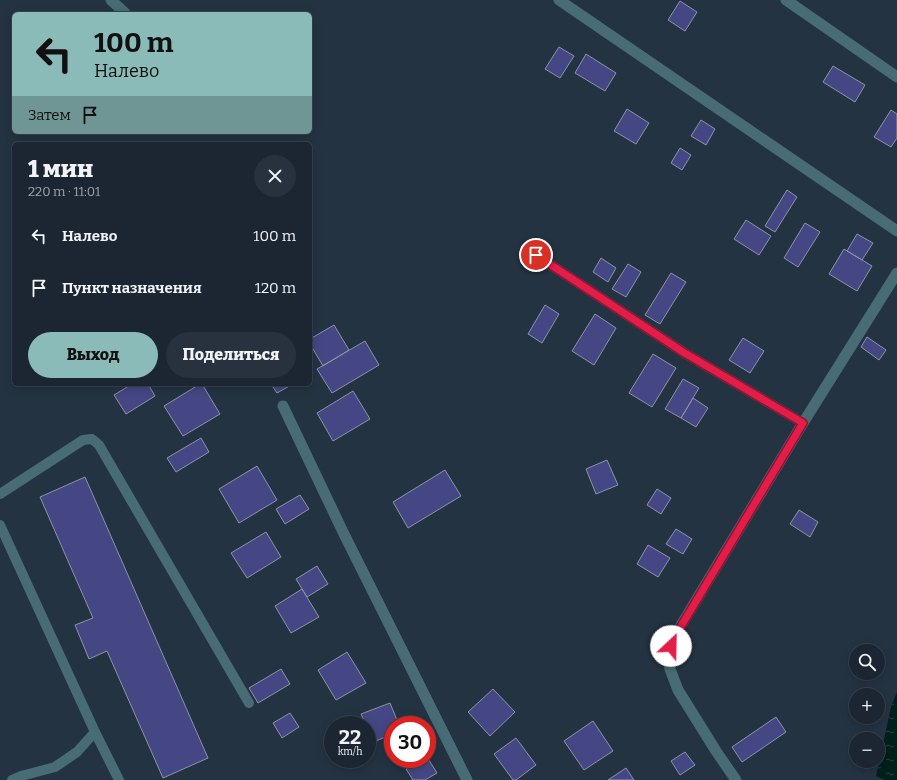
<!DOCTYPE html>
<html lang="ru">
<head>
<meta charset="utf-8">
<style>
	body { margin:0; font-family:Bitter,serif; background:#28323e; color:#f1f3f6; height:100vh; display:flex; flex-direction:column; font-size:15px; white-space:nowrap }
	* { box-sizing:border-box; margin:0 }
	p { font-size:13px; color:#a0a5ac }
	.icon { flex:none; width:22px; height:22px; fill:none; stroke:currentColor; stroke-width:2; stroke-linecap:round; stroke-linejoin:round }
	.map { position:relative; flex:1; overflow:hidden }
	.details { position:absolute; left:12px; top:142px; width:300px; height:244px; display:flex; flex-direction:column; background:#1b2632; border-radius:6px; box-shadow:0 2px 10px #0003,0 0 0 1px #39434d }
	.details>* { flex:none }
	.banner { position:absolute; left:12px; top:12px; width:300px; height:122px; border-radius:6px; box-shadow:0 2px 10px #0003,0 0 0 1px #39434d; background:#8bbbb9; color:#111; overflow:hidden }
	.controls { position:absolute; left:849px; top:644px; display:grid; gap:8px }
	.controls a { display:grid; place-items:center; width:36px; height:36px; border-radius:50%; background:#1b2632; box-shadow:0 2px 10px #0003,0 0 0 1px #39434d; font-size:20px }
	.speed { position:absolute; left:324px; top:716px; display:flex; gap:8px; font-size:20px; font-weight:700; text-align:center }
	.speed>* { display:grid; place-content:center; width:52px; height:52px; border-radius:50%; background:#1b2632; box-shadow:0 2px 10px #0003,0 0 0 1px #39434d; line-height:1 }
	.speed small { font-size:10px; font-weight:400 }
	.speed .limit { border:6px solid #d22; background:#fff; color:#111 }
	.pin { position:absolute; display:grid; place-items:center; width:34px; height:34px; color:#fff; margin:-17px; border:2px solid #fff; border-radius:50%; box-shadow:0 1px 4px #0007 }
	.me { position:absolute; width:44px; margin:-22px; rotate:24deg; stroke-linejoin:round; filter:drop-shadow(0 0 3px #0008) }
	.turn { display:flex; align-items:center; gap:14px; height:84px; padding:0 16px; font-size:18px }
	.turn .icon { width:52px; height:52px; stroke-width:2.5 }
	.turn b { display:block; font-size:28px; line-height:34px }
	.then { display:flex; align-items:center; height:38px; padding:0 16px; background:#0003; gap:8px; font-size:15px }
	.round { display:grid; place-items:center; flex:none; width:42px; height:42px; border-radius:21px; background:#28323e }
	.overview { display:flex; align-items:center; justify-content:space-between; height:68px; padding:0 16px }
	h1 { font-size:24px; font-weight:800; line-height:30px }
	.primary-button { display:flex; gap:8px; margin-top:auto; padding:8px 16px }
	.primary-button a { flex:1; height:46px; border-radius:24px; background:#8bbbb9; color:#111; font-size:16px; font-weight:800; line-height:46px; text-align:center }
	.primary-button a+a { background:#28323e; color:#f1f3f6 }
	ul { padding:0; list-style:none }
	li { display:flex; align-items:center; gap:12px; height:52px; padding:0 16px }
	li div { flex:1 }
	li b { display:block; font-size:15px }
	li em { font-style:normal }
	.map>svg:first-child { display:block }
</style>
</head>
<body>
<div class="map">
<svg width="897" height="780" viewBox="0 0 897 780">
	<defs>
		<pattern id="water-ripples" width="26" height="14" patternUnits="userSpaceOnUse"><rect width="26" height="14" fill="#00201b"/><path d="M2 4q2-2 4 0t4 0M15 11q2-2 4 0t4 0" fill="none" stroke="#25413d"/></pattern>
	</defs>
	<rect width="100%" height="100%" fill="#243342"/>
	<!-- water -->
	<path fill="url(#water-ripples)" d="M897,692v88h-12l-9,-4 15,-69z"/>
	<!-- building -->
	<path fill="#444783" stroke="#8f92a8" d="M680,1l17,11 -12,19 -17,-11z
		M559,47l15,9 -14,22 -15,-9z
		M586,54l30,19 -11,18 -30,-18z
		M833,66l32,19 -10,17 -32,-20z
		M627,109l22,14 -13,21 -22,-13z
		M891,110l6,4v24l-6,9 -17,-10z
		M701,120l14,9 -9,16 -15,-9z
		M680,148l11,7 -9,15 -11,-7z
		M787,190l10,7 -22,35 -10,-6z
		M746,220l25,16 -12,19 -25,-16z
		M805,223l15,9 -22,35 -14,-9z
		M857,234l16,9 -11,17 -15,-9z
		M844,249l28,17 -15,25 -28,-17z
		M601,258l15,10 -8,14 -15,-10z
		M628,264l13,8 -15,25 -14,-8z
		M671,273l15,9 -26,42 -15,-9z
		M545,305l14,9 -17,29 -14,-9z
		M595,314l21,14 -22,37 -22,-14z
		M334,325l15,25 -26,16 -13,-22v-5z
		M867,337l19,13 -7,10 -18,-13z
		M743,338l21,13 -14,22 -21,-13z
		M365,341l14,24 -47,28 -15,-24z
		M653,354l23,14 -24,39 -23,-14z
		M683,379l16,9 -18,30 -16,-9z
		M132,384h16l7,12 -29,18 -12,-19z
		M200,384h2l18,30 -37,22 -19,-30z
		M271,384h22l-16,9z
		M353,391l17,28 -37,22 -16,-28z
		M693,398l15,10 -12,19 -15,-9z
		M201,438l8,14 -33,20 -9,-14z
		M607,460l11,25 -22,9 -10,-25z
		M257,466l20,34 -38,23 -20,-34z
		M445,470l16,26 -53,32 -15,-26z
		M85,477l123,281 -45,20 -56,-127 -18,8 -14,-34 18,-7 -53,-121z
		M657,489l14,9 -10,16 -14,-9z
		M300,495l9,14 -24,15 -9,-15z
		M799,510l19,12 -8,15 -20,-13z
		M676,529l16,10 -9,15 -17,-10z
		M266,532l15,25 -34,21 -16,-25z
		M648,545l22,13 -12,19 -21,-13z
		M317,566l11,18 -21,13 -11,-18z
		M302,589l17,28 -28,16 -16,-27z
		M347,652l19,31 -30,17 -18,-30z
		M281,669l9,15 -32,19 -9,-15z
		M493,689l22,23 -25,24 -22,-24z
		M390,703l9,22h-6v9l-20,8 -6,-14v-3h-1l-5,-11z
		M290,713l9,14 -17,11 -9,-15z
		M776,717l10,15 -44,30 -10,-15z
		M593,721l20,30 -29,19 -20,-29z
		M516,738l20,27 -20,15h-3l-19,-26z
		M685,752l10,13 -15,10 -9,-14z
		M427,757l10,16 -12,7h-12l-7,-11 16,-10h5z
		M626,768l8,12h-26z"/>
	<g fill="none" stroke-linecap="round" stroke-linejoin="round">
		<!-- service -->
		<path stroke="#476c75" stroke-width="10" d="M536,255l147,97 120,71
			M0,494l83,-54 9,-1 7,6 150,258
			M0,525l95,207 24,48
			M12,780l9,-4 34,-9 22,-15 18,-20"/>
		<!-- minor -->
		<path stroke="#476c75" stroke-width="11" d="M111,0l15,14
			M559,0l338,231
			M786,0l111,77
			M283,406l60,126 124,248
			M736,780l-20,-29 -38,-61 -8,-21 -2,-14 6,-18 129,-214 94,-150"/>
	</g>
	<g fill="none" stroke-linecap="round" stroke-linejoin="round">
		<defs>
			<path id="route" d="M536,255l147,97 120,71 -129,215 -3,8"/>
		</defs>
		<!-- route casing -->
		<use href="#route" stroke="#92132f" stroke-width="10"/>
		<!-- route -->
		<use href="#route" stroke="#e11d48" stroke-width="7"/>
	</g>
</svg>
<div class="controls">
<a><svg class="icon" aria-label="search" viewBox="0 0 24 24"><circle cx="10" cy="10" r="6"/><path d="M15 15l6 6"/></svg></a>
<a>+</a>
<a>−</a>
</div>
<div class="speed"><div>22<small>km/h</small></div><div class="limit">30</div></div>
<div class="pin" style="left:536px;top:255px;background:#d93025"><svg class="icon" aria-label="arrive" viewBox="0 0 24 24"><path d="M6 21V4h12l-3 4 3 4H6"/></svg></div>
<svg class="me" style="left:671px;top:646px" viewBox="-20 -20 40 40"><circle r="19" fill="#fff"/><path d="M0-13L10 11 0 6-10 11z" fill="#e11d48"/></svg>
<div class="banner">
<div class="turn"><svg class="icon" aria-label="left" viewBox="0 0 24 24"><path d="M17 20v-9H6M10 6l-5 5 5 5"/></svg><div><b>100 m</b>Налево</div></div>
<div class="then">Затем<svg class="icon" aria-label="arrive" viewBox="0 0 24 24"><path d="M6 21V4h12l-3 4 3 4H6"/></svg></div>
</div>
<section class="details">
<div class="overview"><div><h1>1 мин</h1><p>220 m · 11:01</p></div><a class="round"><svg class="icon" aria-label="close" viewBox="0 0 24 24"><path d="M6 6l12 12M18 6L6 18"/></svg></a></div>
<ul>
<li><svg class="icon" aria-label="left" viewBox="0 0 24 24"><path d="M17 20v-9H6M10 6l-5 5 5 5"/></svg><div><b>Налево</b></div><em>100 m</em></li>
<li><svg class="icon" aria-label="arrive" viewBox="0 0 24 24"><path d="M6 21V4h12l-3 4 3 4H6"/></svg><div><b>Пункт назначения</b></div><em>120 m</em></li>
</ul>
<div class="primary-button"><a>Выход</a><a>Поделиться</a></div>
</section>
</div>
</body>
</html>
